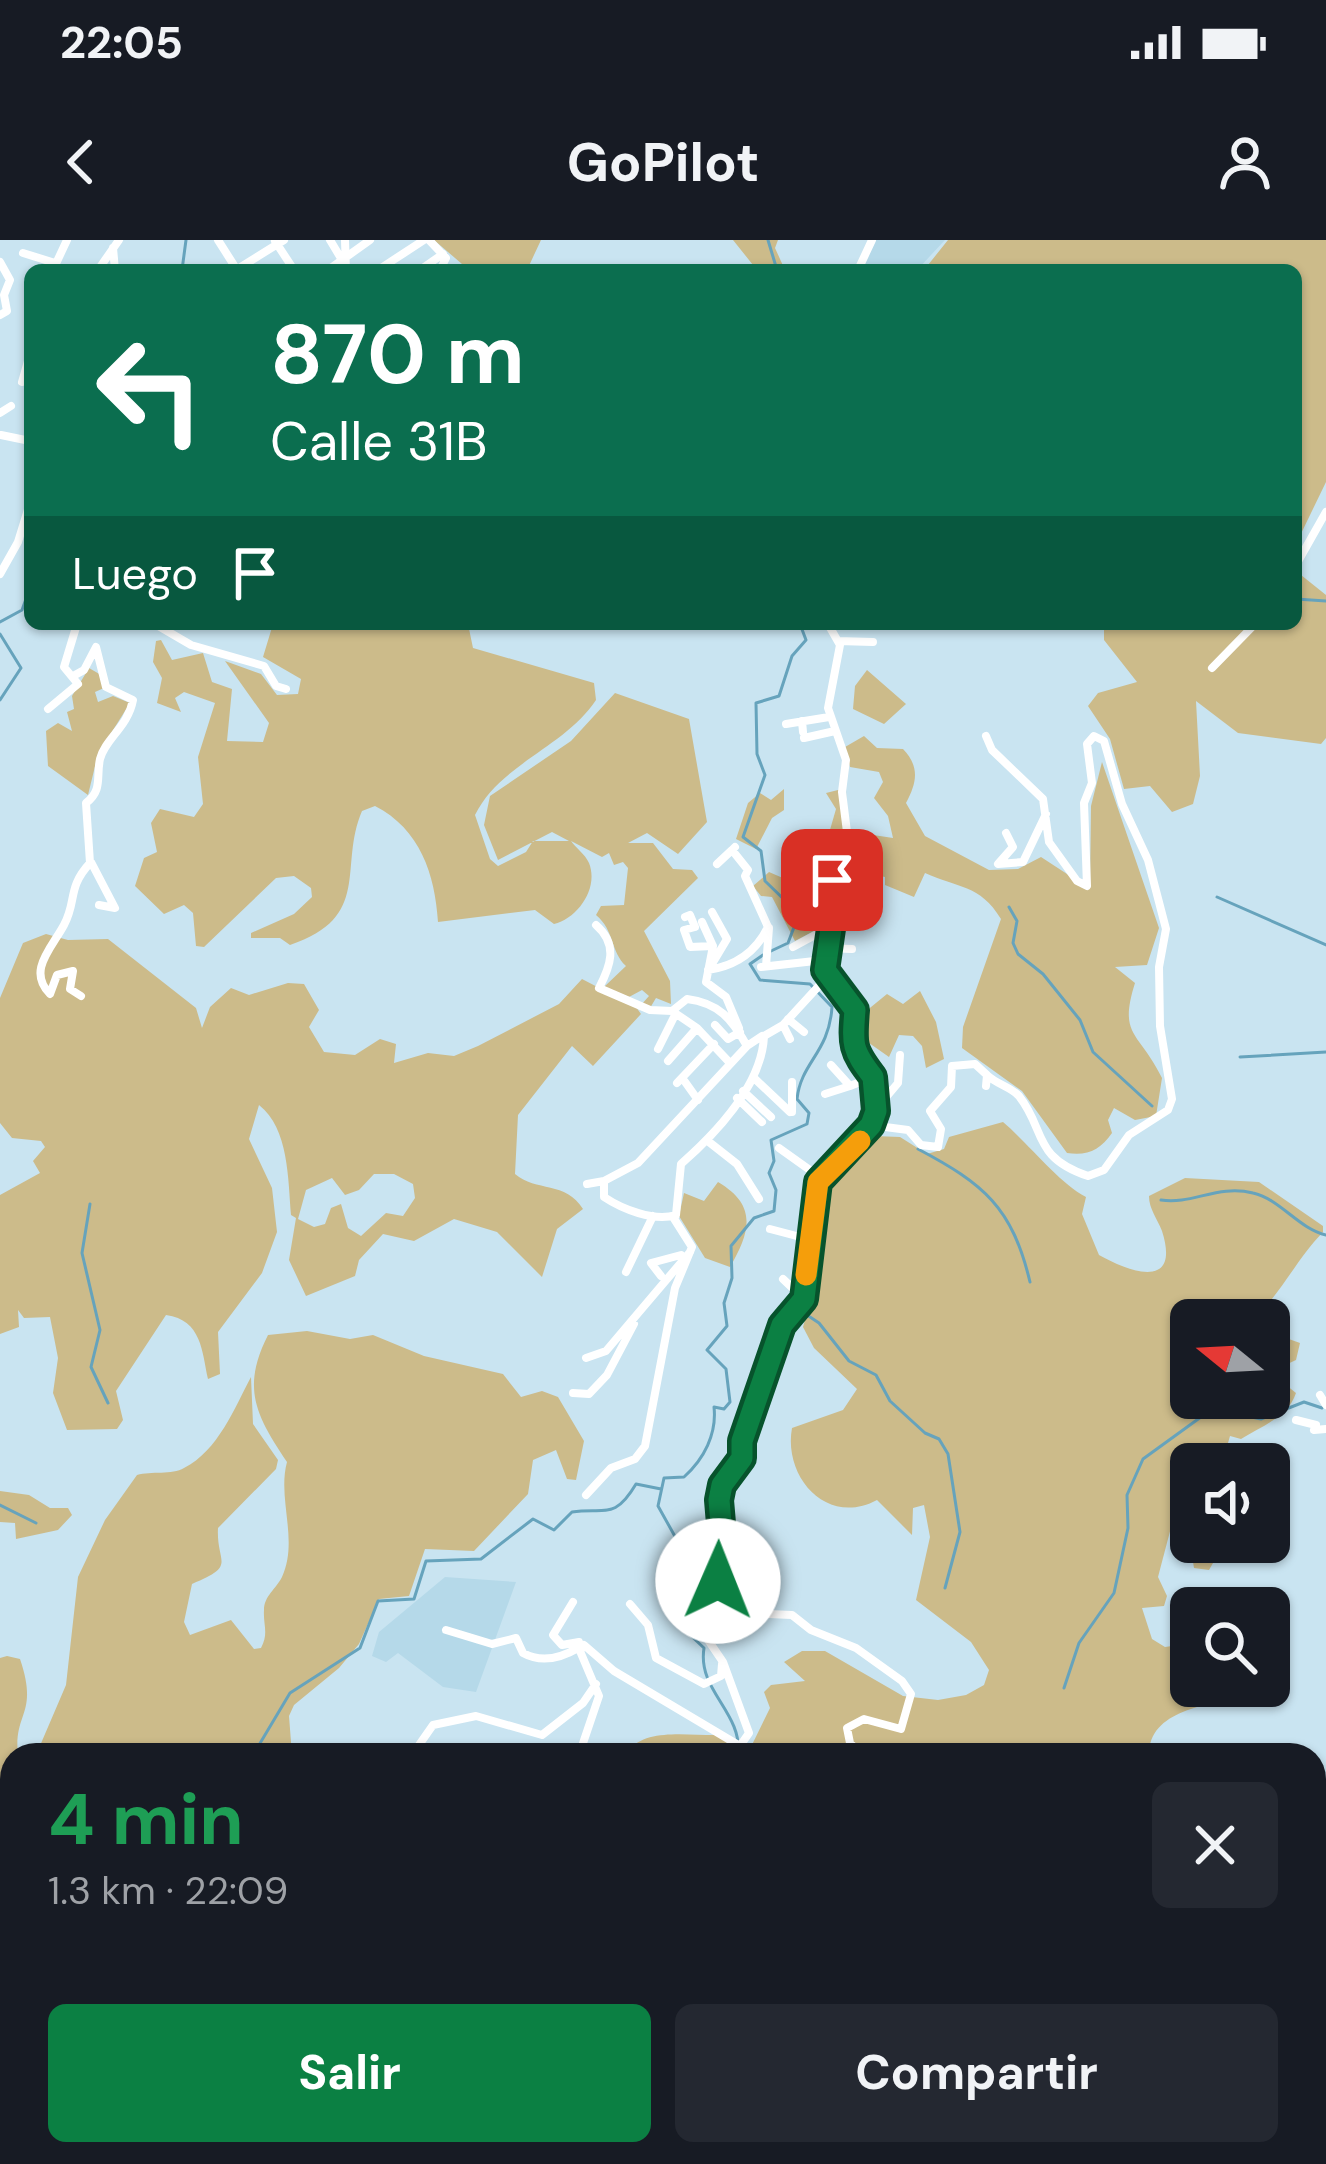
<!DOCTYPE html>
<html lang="es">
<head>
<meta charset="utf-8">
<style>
	body { margin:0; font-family:"DM Sans",sans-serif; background:#242831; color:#f1f3f6; height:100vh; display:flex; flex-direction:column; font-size:45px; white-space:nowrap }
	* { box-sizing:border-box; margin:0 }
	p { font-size:39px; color:#9ea1a6 }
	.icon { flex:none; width:66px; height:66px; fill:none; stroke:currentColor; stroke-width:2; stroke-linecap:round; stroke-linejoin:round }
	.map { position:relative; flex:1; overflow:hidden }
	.panel { position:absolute; left:0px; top:1503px; width:1326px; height:423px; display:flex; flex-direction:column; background:#171b24; border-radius:36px 36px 0 0; box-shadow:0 3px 9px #0004 }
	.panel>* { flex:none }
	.guide { position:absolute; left:24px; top:24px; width:1278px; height:366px; border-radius:18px; box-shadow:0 3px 9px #0004; background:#0b6e4f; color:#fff; overflow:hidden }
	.needle { width:78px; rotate:288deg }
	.tools { position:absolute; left:1170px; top:1059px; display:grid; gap:24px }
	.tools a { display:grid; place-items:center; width:120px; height:120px; border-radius:18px; background:#171b24; box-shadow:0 3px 9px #0004; font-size:60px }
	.pin { position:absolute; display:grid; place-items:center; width:102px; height:102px; color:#fff; margin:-51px; border-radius:24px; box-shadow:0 6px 18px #0006 }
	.me { position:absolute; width:132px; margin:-66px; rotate:1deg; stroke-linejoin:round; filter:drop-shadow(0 0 9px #0008) }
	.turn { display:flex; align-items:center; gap:42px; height:252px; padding:0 48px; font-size:54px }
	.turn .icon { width:156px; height:156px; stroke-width:2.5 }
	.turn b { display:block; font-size:84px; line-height:102px }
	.then { display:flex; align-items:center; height:114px; padding:0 48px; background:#0003; gap:24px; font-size:45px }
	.round { display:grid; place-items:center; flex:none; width:126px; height:126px; border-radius:18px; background:#242831 }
	.head { display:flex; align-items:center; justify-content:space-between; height:204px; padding:0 48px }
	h1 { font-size:72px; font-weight:700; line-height:90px; color:#1e9e55 }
	.cta { display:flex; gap:24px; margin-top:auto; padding:24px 48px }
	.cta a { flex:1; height:138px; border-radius:18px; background:#0b8043; color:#fff; font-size:48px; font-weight:700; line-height:138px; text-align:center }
	.cta a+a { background:#242831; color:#f1f3f6 }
	.status { display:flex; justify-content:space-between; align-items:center; height:84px; padding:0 60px; background:#171b24; direction:ltr }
	.status svg { height:33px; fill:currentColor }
	header { display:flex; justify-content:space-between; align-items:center; height:156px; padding:0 48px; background:#171b24; font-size:54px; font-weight:700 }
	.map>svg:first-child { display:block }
</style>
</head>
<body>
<div class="status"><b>22:05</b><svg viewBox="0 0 49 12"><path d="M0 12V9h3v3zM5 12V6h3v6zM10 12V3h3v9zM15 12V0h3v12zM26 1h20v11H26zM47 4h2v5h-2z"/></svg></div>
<header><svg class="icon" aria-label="back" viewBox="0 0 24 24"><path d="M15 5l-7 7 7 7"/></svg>GoPilot<svg class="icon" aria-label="person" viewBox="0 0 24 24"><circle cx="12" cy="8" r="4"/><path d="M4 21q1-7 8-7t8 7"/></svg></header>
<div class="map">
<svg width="1326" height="1924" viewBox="0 0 1326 1924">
	<rect width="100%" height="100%" fill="#c9e4f1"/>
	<!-- built -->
	<path fill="#b5d9e9" d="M876,0h69l-28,30h-56z
		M445,1337l71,5 -40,110 -33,-5 -45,-34 -12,9 -14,-6 7,-24z"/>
	<!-- green -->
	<path fill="#ccbb8a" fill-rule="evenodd" d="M434,0h107l-14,30h-58z
		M733,0h45l-3,8 10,22h-28z
		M948,0h378v242l-30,62v-274h-372z
		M1296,331l30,24v143l-5,6 -83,-11 -42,-32 4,75 -7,28 -21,8 -22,-26 -26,3 -14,-50 -22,-33 10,-13 39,-11 -33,-42v-16h192z
		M273,384h195l5,24 121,35 2,17c-31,47 -96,64 -121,115l15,44 8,7 28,-14 7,-11h36l-17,-9 -54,28 -14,-35 6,-29 81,-55 44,-48 74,26 18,103 -29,32 -31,-21 -19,10h25l20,26 19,1 6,8 -54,53 26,50 1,23 -15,-6 -6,10 -9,-3 8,-9 -7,-6 -13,7 -25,-10 22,-21c-16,-15 -11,-35 -30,-51l5,-9 23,-1 4,-37 -5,-6 -9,3 -5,-12 -7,4 -31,-16c4,6 14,13 18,22 10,25 -11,55 -35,61l-19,-14 -97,12c-3,-48 -18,-93 -63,-116l-13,5c-24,56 11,106 -72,134l-10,-7h-29v-5l43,-19 18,-17 -1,-9 -17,-12 -18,2 -72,69 -8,-1 -3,-33 -9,-8 -20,9 -29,-28 9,-28 13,-6 -6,-29 9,-14 34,8 9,-13 -5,-47 17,-54 -31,-11 -9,6 6,14 -24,-9 5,-25 -9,-16 3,-21 5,-1 11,20 31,-7 9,29 20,7 -5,52 36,1 6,-19 -44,-62 36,13 16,21 21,-1 3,-15 -38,-22z
		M89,428l12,7 3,13 -9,4 3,10 15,-6 17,7 -32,51 -10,41 -40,-29 -2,-35 12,-8 14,8 -5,-19 7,-3 -2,-13z
		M867,430l39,34 -22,20 -31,-15 2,-23z
		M864,496l13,12 26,1c17,18 14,33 3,54l19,33 64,34 29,-1 23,-12 49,32 1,-83 11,-44 57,166 -12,37 -32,2 20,16c-17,54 4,48 27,95l-6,38 -21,4 -21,-12 -6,12 4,13c-12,17 -24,23 -45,20l-45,-62 -60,-43 1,-21 38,-108c-21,-35 -44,-31 -76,-46l-11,24 -29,-12v-8l-30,-6 -6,-17 11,-21 33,5 -5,-22 -14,-18 9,-16 -4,-10 -29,-5 -5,-20z
		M846,548l1,69 -19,18 -1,49 -32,17 -23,-44 -11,-1 -8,-10 16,-14 30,13 20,-17 17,-59 -10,-16z
		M784,549v21l-12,8 -16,31 -20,-10 12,-36 12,-10 11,7z
		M46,694l22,6 40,-1 88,69 6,20 8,-21 21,-19 18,7 39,-12 16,1 15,26 -10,17 15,25 31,3 25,-16 16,5 -2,19 34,-10 26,3 24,-10 81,-42 23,-25 54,28 5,7 -48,52 -21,-20 -54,69 -3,59c21,18 51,7 68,35l-26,20 -15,48 -45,-45 -43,-13 -40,22 -31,-7 -24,26 -4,16 -49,20 -17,-36 7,-42 -5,-3c-3,-35 -2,-87 -32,-110l-10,34 23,49 5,44 -15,41 -44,59 2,42 -12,5c-6,-27 -6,-59 -42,-64l-50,76 7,29 -6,9 -50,1 -14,-37 5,-35 -8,-41 -26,1 -6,-8 1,17 -19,7v-139l40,-22 -7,-12 12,-14 -4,-6 -29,-3 -12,-15v-125l23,-55zM374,934h20l19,10 2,14 -12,18 -17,-3 -25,23 -13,-8 -7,-24 -10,4 -6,16 -11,3 -16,-8 8,-29 26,-12 13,17 14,-5z
		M920,751l16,31 8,37 -18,9 -4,-22 -9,-10 -14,-1 -10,22 -27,-19 -2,-22 27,-22 16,10z
		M1003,882c26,22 55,60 83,75l-4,17 17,41c30,17 82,36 63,-24 -5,-13 -13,-22 -13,-35l36,-18 74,4 64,44v6c-25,26 -38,54 -63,81v7h-69v78h78v-66l31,11 -4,17 -17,8 -3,9 20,16c-8,24 -34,33 -55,46l-11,-3 -8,28h-31v78h34l-16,28 -15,-2 -8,-50 -13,2 -15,57 9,19 -3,10 -22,2 10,31 13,8 14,-2 12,14v27h55l-3,7c-35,14 -94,16 -94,62h-402l23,-47 -6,-16 7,-7 34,-4 -21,-19 18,-11h23l78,45 35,4 28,-5 18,-10 5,-15 -18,-28 -55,-42 14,-63 -6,-32 -11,3 -1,27 -35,-35c-50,27 -94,-23 -85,-72l51,-18 14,-21 -43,-41 -11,-21 10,-36 13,-108 48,-47 26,1 27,17 17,-5 5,-12z
		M718,942c39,23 33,49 12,85l-25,-9 -26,-42 5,-23 20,8z
		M307,1091l43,8 23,-4 51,21 79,18 18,23 21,-6 16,6 26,44 -8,39 -9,-1 -11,-29 -23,10 -5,34 -54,57 -49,-2 -16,47 -30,3 -20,45 -20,24 -45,37 -5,11 3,39h-256l30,-70 12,-108 27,-57 32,-45c14,-4 35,0 47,-7 34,-17 51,-61 67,-91l2,47 25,36 -2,9 -58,59c-2,36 20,37 -26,56l-8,38 6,13 41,-15 23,29 7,-1c8,-15 2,-23 3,-38 0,-14 12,-21 18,-33 17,-37 -5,-78 5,-115 -31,-46 -46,-74 -19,-127z
		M0,1251l29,4 21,13h18l4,7 -14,15 -42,9 -1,-16 -15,-1z
		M7,1416l13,3c19,56 -7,53 -2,96h-6v399h142v10h-154v-506z
		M719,1495l21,20 -112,-4c18,-24 63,-15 91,-16z
		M1314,1574l12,5v85l-12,-5z
		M831,1914h268l-1,10h-304z"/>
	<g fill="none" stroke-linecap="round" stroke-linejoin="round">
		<!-- stream -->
		<path stroke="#66a3bc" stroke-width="3" d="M768,0l9,30
			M182,30l4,-30
			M30,337v8
			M1296,359l30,2
			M0,382l22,-12 8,-22
			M0,394l21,34 -21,32
			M1217,657l109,48
			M1009,667l8,14 -4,22 5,11 25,20 37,46 13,32 59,54
			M771,711l17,-8 11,-29 -34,-33 -4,-30 -18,-14 22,-62 -8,-21 -1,-51 23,-7 13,-40 14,-16 -6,-16
			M1240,817l86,-5
			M918,909c66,35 94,58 112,133
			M1161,960c31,5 57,-16 92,-7 27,6 46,36 73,42
			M90,964l-8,49 18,77 -9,37 17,36
			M801,1071l18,12 30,38 27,14 14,26 35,32 14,6 9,15 12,78 -15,56
			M0,1265l36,18
			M1064,1448l15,-45 35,-50 14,-65 -1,-33 16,-36 69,-50 49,10 43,-17 18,6
			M253,1515l37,-62 70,-45 18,-47 36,-2 12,-38 55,-2 52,-40 21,11 18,-18c33,-5 42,9 64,-28l25,5
			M738,1515c5,-43 -41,-64 -34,-107l-18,-17 6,-37 -12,-9 2,-36 -24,-43 6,-28 20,-1c20,-18 33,-43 30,-70l10,2 6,-7 -4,-33 -19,-19 20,-24 -3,-23 8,-25 -1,-32 23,-28 20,-7 2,-21 -7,-17 5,-12 -3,-21 36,-16 2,-11 -12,-14c4,-37 32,-46 35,-92l-22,-23 -50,-4 -10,-16 13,-9
			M3,1801l9,-27
			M638,1914l2,10
			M1249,1924l3,-10"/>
		<!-- minor -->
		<path stroke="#fff" stroke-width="8" d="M218,0l19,30
			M330,0l12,20
			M345,0l1,30
			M429,0l17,18 -6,12
			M275,1l19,29
			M113,8l2,22
			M23,13l32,10
			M0,22l10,18 -6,15 3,16 -7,4
			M53,30l14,-30
			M98,30l21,-30
			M236,30l48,-30
			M328,30l42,-30
			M378,30l46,-30
			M420,30l23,-16
			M858,30l14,-30
			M22,142l8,-28
			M0,173l11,-7
			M1,195l29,6
			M1296,325l30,-53
			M0,334l18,-32 12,-39
			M155,384l36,21 73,21 12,20 10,3
			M838,401l35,1
			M1212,428l43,-44
			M75,435l9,-5 12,-23 10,40 27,13c-5,27 -28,39 -33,59 -4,18 3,31 -14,44l4,60c-23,25 -13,38 -26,62 -13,24 -37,46 -14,69l7,-19 16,-4 -3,18 11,7
			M48,469l30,-25 -14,-17 13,-43
			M802,481l1,11
			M786,484l43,-7
			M986,496l6,14 51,49 6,43 28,39 10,5 -3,-83 8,-20 -5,-39 7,-8 10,5 18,63 26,56 18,69 -7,38 1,59 12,73 -4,11 -39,25 -25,35 -16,6c-56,-19 -42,-46 -69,-80 -8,-9 -23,-12 -32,-21
			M804,498l31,-7
			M1006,593l7,14 -15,17 25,-2 23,-48
			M91,622l24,46 -16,-3
			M717,624l15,-14
			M685,677l5,-2 5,12 -11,3 6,17 23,-1 -7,36 20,15 13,31
			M702,682l10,22
			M596,685c23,20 14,42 3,63l51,22 22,1 25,17 -29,33
			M793,707l35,-19
			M825,708l27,1
			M766,726l3,-38
			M761,727l63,-7
			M709,729l18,-30 -15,-27
			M708,730c28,-4 48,-18 60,-43l-23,-51 3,-6 -16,-20 3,-3
			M672,771l15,-12c32,4 45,20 60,47l15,-10
			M788,779l16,13
			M715,785l13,14 12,-7
			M783,785l7,14
			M697,788l32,34
			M747,806l-109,117 -34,18v16c18,12 50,25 72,18l5,-51c34,-30 81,-79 83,-128l19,-11 44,-48
			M658,809l17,-34
			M831,825l19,21 23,-9
			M753,837l37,35
			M683,839l15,21
			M677,843l37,-39
			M743,851l28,26
			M825,854l25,-8
			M737,858l25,24
			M877,868l21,-25 2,-28
			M792,872v-30
			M870,885l38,5 13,15 17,2 3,-18 -11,-18 21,-24 1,-21 23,-2 12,11 -1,11
			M709,902l28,22 22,35
			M779,908l42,30
			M587,944l17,-3
			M770,989l38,10
			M626,1032l27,-56
			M661,1036l-10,-13 30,-8
			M783,1039l21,20
			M586,1118l20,-7 84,-99
			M573,1153l16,1 18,-19 27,-51
			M1320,1155l6,10
			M1296,1180l20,5 -2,5 12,-1
			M586,1255l25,-27 24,-9 10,-13 30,-158 17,-41 -19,-30
			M718,1350l31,9 19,15 24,1 19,15 45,18 46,33 9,13 -10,35 -37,-10 -17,9 3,15 12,12
			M573,1362l-20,33 9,10 17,-3
			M630,1364l18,21 8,33 48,26 17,-8 1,-12
			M446,1390l46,14 24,-6 7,15c18,10 38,5 55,-5
			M412,1515l21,-30 43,-9 66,19 41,-32 13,-19
			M579,1515l20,-59 -19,-45 4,-6 30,26 126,75 9,-13 -26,-71 -19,-28 18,-76 -3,-58 3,-15 20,-27v-17l40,-116 21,-22 15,-121 52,-57 6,-21 -3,-27c-22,-27 -21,-32 -18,-68l-27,-33 -4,-16 11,-59 -3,-28 16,-33 -6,-48 4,-32 -18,-52 12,-63 -12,-21
			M1314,1813l12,-60
			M1314,1851l12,21
			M268,1914l1,10
			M313,1914v10
			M1118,1914v10
			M1314,1918l5,6
			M198,1920v4
			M1183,1923l1,1
			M893,1924l5,-10
			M1112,1924l1,-10
			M1213,1924l1,-10
			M1285,1924l1,-10"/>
	</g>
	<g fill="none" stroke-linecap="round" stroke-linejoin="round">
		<defs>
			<path id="route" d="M718,1341l5,-34 -4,-47 3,-15 20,-27v-17l40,-116 22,-26 14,-117 53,-57 5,-14 -3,-34c-21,-27 -21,-32 -18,-67l-30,-40 10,-69 -3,-21"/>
		</defs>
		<!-- route casing -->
		<use href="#route" stroke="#07532c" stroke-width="30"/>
		<!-- route -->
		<use href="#route" stroke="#0b8043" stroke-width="21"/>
		<!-- slow -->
		<path stroke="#f59e0b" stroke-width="21" d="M806,1035l12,-93 42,-41"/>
	</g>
</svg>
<div class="tools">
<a><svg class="needle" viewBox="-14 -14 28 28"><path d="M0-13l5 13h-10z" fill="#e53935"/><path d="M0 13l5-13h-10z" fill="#9ea1a6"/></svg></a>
<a><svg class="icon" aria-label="sound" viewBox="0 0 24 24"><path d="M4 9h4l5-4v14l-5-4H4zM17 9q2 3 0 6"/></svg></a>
<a><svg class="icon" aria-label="search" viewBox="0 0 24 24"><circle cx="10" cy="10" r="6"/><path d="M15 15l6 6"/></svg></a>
</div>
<div class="pin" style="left:832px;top:640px;background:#d93025"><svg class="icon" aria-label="arrive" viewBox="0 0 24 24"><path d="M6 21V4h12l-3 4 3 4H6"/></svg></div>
<svg class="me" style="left:718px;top:1341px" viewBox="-20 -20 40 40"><circle r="19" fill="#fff"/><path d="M0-13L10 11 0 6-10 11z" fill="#0b8043"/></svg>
<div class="guide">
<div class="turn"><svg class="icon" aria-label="left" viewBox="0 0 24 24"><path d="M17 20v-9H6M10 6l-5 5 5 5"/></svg><div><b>870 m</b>Calle 31B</div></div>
<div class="then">Luego<svg class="icon" aria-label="arrive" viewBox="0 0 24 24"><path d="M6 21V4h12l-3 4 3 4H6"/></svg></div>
</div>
<section class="panel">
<div class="head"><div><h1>4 min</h1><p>1.3 km · 22:09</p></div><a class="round"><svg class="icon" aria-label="close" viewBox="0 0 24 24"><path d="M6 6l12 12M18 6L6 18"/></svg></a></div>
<div class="cta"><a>Salir</a><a>Compartir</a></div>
</section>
</div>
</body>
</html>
